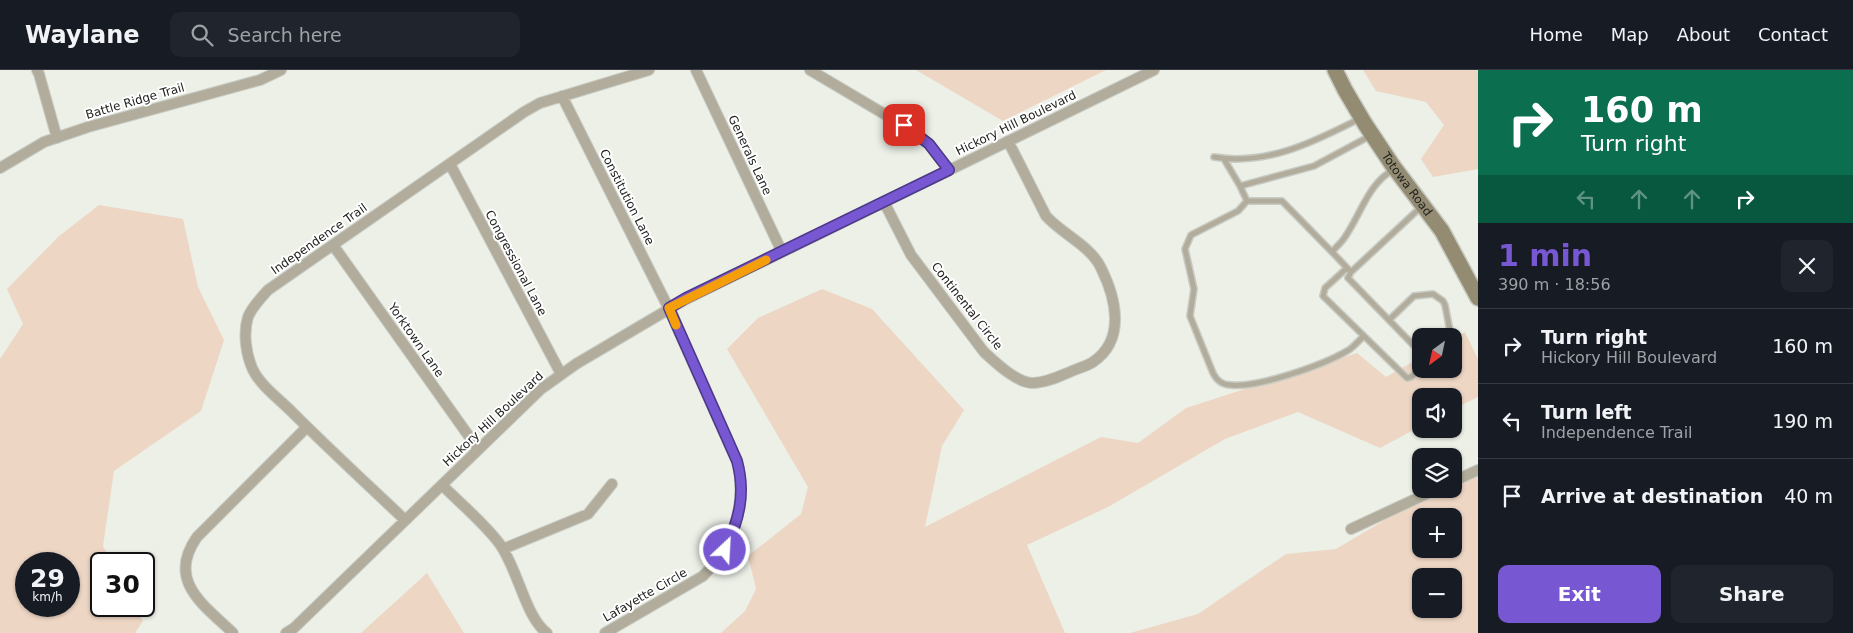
<!DOCTYPE html>
<html lang="en">
<head>
<meta charset="utf-8">
<style>
	body { margin:0; font-family:"DejaVu Sans",sans-serif; background:#20242c; color:#f1f3f6; height:100vh; display:flex; flex-direction:column; font-size:19px; white-space:nowrap }
	* { box-sizing:border-box; margin:0 }
	p { font-size:16px; color:#9ea1a6 }
	.icon { flex:none; width:28px; height:28px; fill:none; stroke:currentColor; stroke-width:2; stroke-linecap:round; stroke-linejoin:round }
	.map { position:relative; flex:1; overflow:hidden }
	.sheet { display:flex; flex-direction:column; background:#171b24; width:375px }
	.sheet>* { flex:none }
	.banner { background:#0b6e4f; color:#fff; overflow:hidden }
	.needle { width:32px; rotate:213deg }
	.buttons { position:absolute; left:1412px; top:258px; display:grid; gap:10px }
	.buttons a { display:grid; place-items:center; width:50px; height:50px; border-radius:10px; background:#171b24; box-shadow:0 1px 4px #0004; font-size:25px }
	.speed { position:absolute; left:15px; top:482px; display:flex; gap:10px; font-size:25px; font-weight:700; text-align:center }
	.speed>* { display:grid; place-content:center; width:65px; height:65px; border-radius:50%; background:#171b24; box-shadow:0 1px 4px #0004; line-height:1 }
	.speed small { font-size:12px; font-weight:400 }
	.speed .limit { border:2px solid #111; border-radius:8px; background:#fff; color:#111 }
	.pin { position:absolute; display:grid; place-items:center; width:42px; height:42px; color:#fff; margin:-21px; border-radius:10px; box-shadow:0 2px 8px #0006 }
	.me { position:absolute; width:55px; margin:-28px; rotate:25deg; stroke-linejoin:round; filter:drop-shadow(0 0 4px #0008) }
	.turn { display:flex; align-items:center; gap:18px; height:105px; padding:0 20px; font-size:22px }
	.turn .icon { width:65px; height:65px; stroke-width:2.5 }
	.turn b { display:block; font-size:35px; line-height:42px }
	.lanes { display:flex; align-items:center; height:48px; padding:0 20px; background:#0003; justify-content:center; gap:25px; direction:ltr }
	.lanes .off { opacity:.35 }
	.round { display:grid; place-items:center; flex:none; width:52px; height:52px; border-radius:10px; background:#20242c }
	.head { display:flex; align-items:center; justify-content:space-between; height:85px; padding:0 20px }
	h1 { font-size:30px; font-weight:600; line-height:38px; color:#7758d2 }
	.action { display:flex; gap:10px; margin-top:auto; padding:10px 20px }
	.action a { flex:1; height:58px; border-radius:10px; background:#7758d2; color:#fff; font-size:20px; font-weight:600; line-height:58px; text-align:center }
	.action a+a { background:#20242c; color:#f1f3f6 }
	ul { padding:0; list-style:none }
	li { display:flex; align-items:center; gap:15px; height:75px; padding:0 20px; border-top:1px solid #363941 }
	li div { flex:1 }
	li b { display:block; font-size:19px }
	li em { font-style:normal }
	header { display:flex; align-items:center; gap:30px; box-sizing:border-box; height:70px; padding:0 25px; background:#171b24; border-bottom:1px solid #363941 }
	header strong { font-size:24px }
	nav { display:flex; gap:28px; margin-inline-start:auto; font-size:18px }
	.search { width:350px; height:45px; background:#20242c; display:flex; align-items:center; gap:12px; box-sizing:border-box; padding:0 18px; border-radius:10px; color:#9ea1a6; font-size:19px }
	main { display:flex; flex:1; min-height:0 }
	.map>svg:first-child { display:block }
</style>
</head>
<body>
<header>
<strong>Waylane</strong>
<div class="search"><svg class="icon" aria-label="search" viewBox="0 0 24 24"><circle cx="10" cy="10" r="6"/><path d="M15 15l6 6"/></svg>Search here</div>
<nav><a>Home</a><a>Map</a><a>About</a><a>Contact</a></nav>
</header>
<main>
<div class="map">
<svg width="1478" height="563" viewBox="0 0 1478 563">
	<rect width="100%" height="100%" fill="#ecf0e7"/>
	<!-- green -->
	<path fill="#edd6c4" fill-rule="evenodd" d="M916,0h190l-103,51z
		M1363,0h115v99l-45,8 -12,-18 23,-34 -18,-23 -50,-11z
		M99,135l84,14 15,68 26,53 -23,71 -87,60 -11,75 10,18h-12v42h34l8,15 -8,12h-135v-274l23,-35 -16,-35 51,-52zM26,494h43v42h-43z
		M822,219l50,20 92,101 -22,36 -17,81 176,-90 37,6 48,-35 171,-55 29,24 35,-20v12h33v-30l11,-7 13,27v38l-24,12v-13h-33v30l-41,22 -82,-36 -73,27 -117,68 -81,38 38,88h-344l24,-22 11,-22 -8,-33 53,-42 7,-27 -81,-138 31,-31z
		M1478,395v168h-348l68,-19 88,-60 50,-5 101,-60h17v-10zM1421,446h33v33h-33zM1421,506h33v33h-33z
		M427,503l37,60h-103z"/>
	<g fill="none" stroke-linecap="round" stroke-linejoin="round">
		<defs>
			<path id="lane" d="M1214,87c52,9 100,-15 145,-38
				M1224,89l16,27 74,-20 56,-30
				M1240,116l7,15h35l50,51c4,-5 10,-10 13,-15 16,-23 23,-53 48,-67
				M1247,131l-9,10 -47,24 -6,14 9,40 -4,27 23,57c4,8 9,12 18,12 27,3 92,-20 116,-34 6,-3 11,-10 17,-15
				M1332,182l19,20 70,-65
				M1347,198l-22,20 -2,8 84,82 4,-1 10,-9
				M1351,202l-3,6 2,2 71,73
				M1389,250l25,-24 19,-2 10,7 2,4 6,31"/>
			<path id="street" d="M37,0l2,4 18,64
				M696,0l86,182
				M810,0l103,61 16,13 20,26
				M562,26l107,213 68,152c11,43 -4,84 -34,115l-98,57
				M450,94l111,210
				M0,98l44,-26 44,-15 172,-47 21,-10
				M884,132l27,53 73,97c12,11 32,30 48,31 14,0 28,-7 40,-12 7,-3 15,-5 21,-9 33,-22 23,-64 8,-94 -10,-22 -39,-34 -55,-52l-38,-75
				M333,175l145,204
				M1454,411l24,-11
				M442,415c18,18 41,37 57,58 19,25 26,74 48,90
				M405,450c-38,-36 -76,-71 -113,-108 -13,-13 -31,-26 -39,-42 -7,-15 -10,-37 -5,-53 4,-10 13,-19 20,-27l256,-178 16,-9 109,-33
				M1351,459l86,-40
				M503,479l85,-35 24,-30
				M233,563c-29,-28 -67,-52 -36,-96l110,-110
				M286,563l8,-5 247,-239 35,-25 110,-65 468,-229"/>
			<g id="secondary">
				<path id="s1" d="M1335,0l10,20 20,34 28,42 49,65 36,67"/>
			</g>
		</defs>
		<!-- lane casing -->
		<use href="#lane" stroke="#c8cbc3" stroke-width="8"/>
		<!-- street casing -->
		<use href="#street" stroke="#c8cbc3" stroke-width="12"/>
		<!-- secondary casing -->
		<use href="#secondary" stroke="#c8cbc3" stroke-width="18"/>
		<!-- lane -->
		<use href="#lane" stroke="#b1ac9b" stroke-width="5"/>
		<!-- street -->
		<use href="#street" stroke="#b1ac9b" stroke-width="10"/>
		<!-- secondary -->
		<use href="#secondary" stroke="#948c72" stroke-width="15"/>
	</g>
	<g fill="none" stroke-linecap="round" stroke-linejoin="round">
		<defs>
			<path id="route" d="M725,480c14,-30 21,-56 12,-89l-68,-153 17,-10 263,-128 -20,-26 -25,-19"/>
		</defs>
		<!-- route casing -->
		<use href="#route" stroke="#4d3988" stroke-width="12"/>
		<!-- route -->
		<use href="#route" stroke="#7758d2" stroke-width="9"/>
		<!-- slow -->
		<path stroke="#f59e0b" stroke-width="9" d="M676,255l-7,-17 97,-48"/>
	</g>
	<g text-anchor="middle" stroke-width="4" stroke-linejoin="round" paint-order="stroke">
		<!-- street labels -->
		<g font-size="12" fill="#222320" stroke="#fff">
			<text transform="translate(135 31) rotate(-16)" y="4">Battle Ridge Trail</text>
			<text transform="translate(1016 53) rotate(-26)" y="4">Hickory Hill Boulevard</text>
			<text transform="translate(750 85) rotate(65)" y="4">Generals Lane</text>
			<text dy="4" stroke="none"><textPath href="#s1" startOffset="135">Totowa Road</textPath></text>
			<text transform="translate(627 127) rotate(63)" y="4">Constitution Lane</text>
			<text transform="translate(319 169) rotate(-35)" y="4">Independence Trail</text>
			<text transform="translate(516 193) rotate(62)" y="4">Congressional Lane</text>
			<text transform="translate(967 236) rotate(52)" y="4">Continental Circle</text>
			<text transform="translate(416 270) rotate(55)" y="4">Yorktown Lane</text>
			<text transform="translate(493 349) rotate(-43)" y="4">Hickory Hill Boulevard</text>
			<text transform="translate(645 525) rotate(-30)" y="4">Lafayette Circle</text>
		</g>
	</g>
</svg>
<div class="buttons">
<a><svg class="needle" viewBox="-14 -14 28 28"><path d="M0-13l5 13h-10z" fill="#e53935"/><path d="M0 13l5-13h-10z" fill="#9ea1a6"/></svg></a>
<a><svg class="icon" aria-label="sound" viewBox="0 0 24 24"><path d="M4 9h4l5-4v14l-5-4H4zM17 9q2 3 0 6"/></svg></a>
<a><svg class="icon" aria-label="layers" viewBox="0 0 24 24"><path d="M12 4l9 5-9 5-9-5zM3 14l9 5 9-5"/></svg></a>
<a>+</a>
<a>−</a>
</div>
<div class="speed"><div>29<small>km/h</small></div><div class="limit">30</div></div>
<div class="pin" style="left:904px;top:55px;background:#d93025"><svg class="icon" aria-label="arrive" viewBox="0 0 24 24"><path d="M6 21V4h12l-3 4 3 4H6"/></svg></div>
<svg class="me" style="left:725px;top:480px" viewBox="-20 -20 40 40"><circle r="17" fill="#7758d2" stroke="#fff" stroke-width="3"/><path d="M0-11L8 9 0 5-8 9z" fill="#fff"/></svg>
</div>
<section class="sheet">
<div class="banner">
<div class="turn"><svg class="icon" aria-label="right" viewBox="0 0 24 24"><path d="M7 20v-9h11M14 6l5 5-5 5"/></svg><div><b>160 m</b>Turn right</div></div>
<div class="lanes"><svg class="icon off" aria-label="left" viewBox="0 0 24 24"><path d="M17 20v-9H6M10 6l-5 5 5 5"/></svg><svg class="icon off" aria-label="ahead" viewBox="0 0 24 24"><path d="M12 20V5M6 11l6-6 6 6"/></svg><svg class="icon off" aria-label="ahead" viewBox="0 0 24 24"><path d="M12 20V5M6 11l6-6 6 6"/></svg><svg class="icon" aria-label="right" viewBox="0 0 24 24"><path d="M7 20v-9h11M14 6l5 5-5 5"/></svg></div>
</div>
<div class="head"><div><h1>1 min</h1><p>390 m · 18:56</p></div><a class="round"><svg class="icon" aria-label="close" viewBox="0 0 24 24"><path d="M6 6l12 12M18 6L6 18"/></svg></a></div>
<ul>
<li><svg class="icon" aria-label="right" viewBox="0 0 24 24"><path d="M7 20v-9h11M14 6l5 5-5 5"/></svg><div><b>Turn right</b><p>Hickory Hill Boulevard</p></div><em>160 m</em></li>
<li><svg class="icon" aria-label="left" viewBox="0 0 24 24"><path d="M17 20v-9H6M10 6l-5 5 5 5"/></svg><div><b>Turn left</b><p>Independence Trail</p></div><em>190 m</em></li>
<li><svg class="icon" aria-label="arrive" viewBox="0 0 24 24"><path d="M6 21V4h12l-3 4 3 4H6"/></svg><div><b>Arrive at destination</b></div><em>40 m</em></li>
</ul>
<div class="action"><a>Exit</a><a>Share</a></div>
</section>
</main>
</body>
</html>
